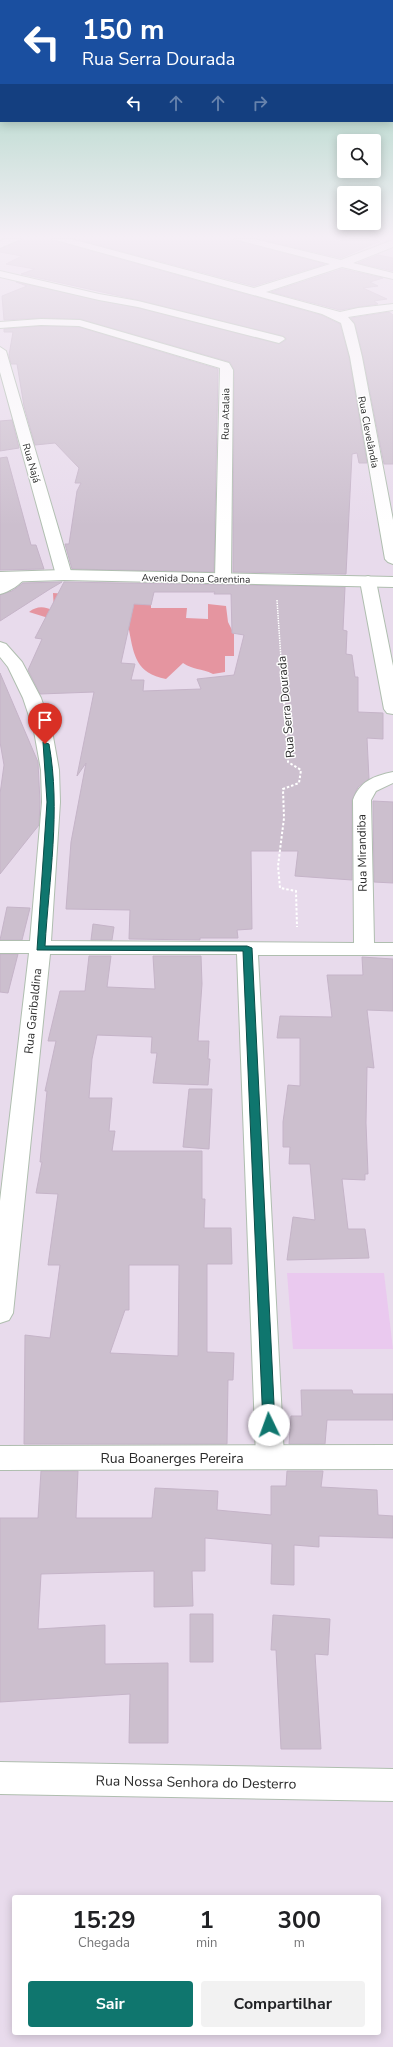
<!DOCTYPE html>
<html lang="pt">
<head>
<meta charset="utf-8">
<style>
	body { margin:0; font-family:"Nunito Sans",sans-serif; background:#f2f2f2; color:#202124; height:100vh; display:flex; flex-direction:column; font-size:15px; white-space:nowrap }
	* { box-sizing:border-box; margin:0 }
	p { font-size:13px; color:#757577 }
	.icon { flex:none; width:22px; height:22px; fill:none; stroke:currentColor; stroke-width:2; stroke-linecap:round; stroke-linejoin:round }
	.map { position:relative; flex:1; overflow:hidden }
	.details { position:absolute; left:12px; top:1895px; width:369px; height:140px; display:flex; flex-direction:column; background:#fff; border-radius:4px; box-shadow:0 2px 10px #0003 }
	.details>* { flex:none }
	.top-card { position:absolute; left:0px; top:0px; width:393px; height:122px; box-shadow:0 2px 10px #0003; background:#1a4fa0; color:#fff; overflow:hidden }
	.controls { position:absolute; left:337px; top:134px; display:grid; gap:8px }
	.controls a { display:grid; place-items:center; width:44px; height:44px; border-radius:4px; background:#fff; box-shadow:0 2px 10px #0003; font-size:20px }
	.pin { position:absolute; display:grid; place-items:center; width:34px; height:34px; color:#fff; margin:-41px -17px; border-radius:50% 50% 50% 0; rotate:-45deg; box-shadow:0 0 4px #0007 }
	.pin .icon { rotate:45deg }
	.me { position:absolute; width:44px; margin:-22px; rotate:357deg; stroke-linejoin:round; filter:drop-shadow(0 0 3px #0008) }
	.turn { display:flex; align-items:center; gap:14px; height:84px; padding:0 16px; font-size:18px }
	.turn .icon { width:52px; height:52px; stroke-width:2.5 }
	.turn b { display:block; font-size:28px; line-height:34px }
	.lanes { display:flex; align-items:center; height:38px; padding:0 16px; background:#0003; justify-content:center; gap:20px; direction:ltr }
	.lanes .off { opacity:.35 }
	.eta { display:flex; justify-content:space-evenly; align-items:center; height:68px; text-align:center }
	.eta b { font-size:24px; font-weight:700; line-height:28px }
	.primary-button { display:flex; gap:8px; margin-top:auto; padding:8px 16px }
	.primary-button a { flex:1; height:46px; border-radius:4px; background:#0f766e; color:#fff; font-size:16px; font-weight:700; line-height:46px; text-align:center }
	.primary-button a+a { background:#f2f2f2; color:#202124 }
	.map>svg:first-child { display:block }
</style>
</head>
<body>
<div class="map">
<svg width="393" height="2047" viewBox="0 0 393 2047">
	<rect width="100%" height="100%" fill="#e8dbec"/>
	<!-- education -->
	<path fill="#eac9ef" d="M287,1273h97l9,76h-100z"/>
	<!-- green -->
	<path fill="#e595a0" d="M53,593l29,2 69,10v3h36l-1,10 22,1v-15l18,2 2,16 6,12v22h-9v16l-12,2c-12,-6 -20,-4 -30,-11l-17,16c-30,-6 -32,-23 -37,-49h-28l-43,-9 -29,-9c8,-6 15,-6 25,-1z"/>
	<!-- building -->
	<path fill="#ccbfce" stroke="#c5b4c8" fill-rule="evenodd" d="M22,240h29l270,75 19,9 9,33 18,106h-8l-2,-10 -5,1 -6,120 -113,-2 1,-202 -4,-8 -150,-43 -39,-1 -37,2 -2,-24 25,-10 -11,-4 122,26 141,36 7,-4v-2l-3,-2 -145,-36 -117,-26 14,-5 -29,-5 16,-8 -22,-4v-3z
		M79,240h154l92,24 -71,22z
		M262,240h118v1l-39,17z
		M378,255l15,3v13l-35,-8z
		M342,269l41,9 -13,4 8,4 -15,2 24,11 -13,2 4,3 -38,6 -69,-18z
		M389,312l4,3v149h-9l-21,-107 -8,-33 -4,-6z
		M41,326l38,1 139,42 -4,203 -142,-3 -7,-25h4l8,-53 4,-8h-6l4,-15 -24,-25 -20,2 -11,-39 -7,-42h-6l-2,-9 4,-23h-9v-3z
		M12,420l7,28 -19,3v-30z
		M7,457l24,88h5l8,24 -44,1v-112z
		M62,582l-12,7 -50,32v-26l12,-4 11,-8z
		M64,582l281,5 -2,43 4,1 -1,23 6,1 3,22h3v35l25,1v26l-16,-1 2,41 -11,8 -6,13v80l-57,-4 3,-25h-47l1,78 -15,1 1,8h-38v2l-71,-1 1,-29 -64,-1 5,-67 15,-79 -9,13 17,-84 -54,2 -12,-24 14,-31 -7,-1zM154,592h61l-1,2h17l1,39 12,2 -10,40 -37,4 4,10 -58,2 1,-11h-13l4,-16 -14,-1 13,-59 17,1z
		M0,673l38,89 2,40 -1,23 -39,49v-80l4,-29 -4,-23z
		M373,801l20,1v81l-19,-1z
		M7,907l23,1 -8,32h-22z
		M93,924l21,3 -2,13h-21z
		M0,954h18l-10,39 -8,-1z
		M89,956h22l-4,31 48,2 -2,-33h48l1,28 -4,57h11l-1,18h2l-2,26 -55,-2 4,-30h-6l1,-16 -55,-2 -5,24 -3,39h23l-3,33h6l-3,20h90v48h3l-1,29h27l1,36h-25v88l27,1 -1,27h-5l-1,64h-203l1,-109 25,3 10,-73h-12l10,-71 -22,-1 6,-31h-2l7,-71h-2l11,-50h-8l12,-50h25zM129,1265h50l-1,91 -68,-3 15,-43h4z
		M362,957l31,2v52l-26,-1 7,58 -7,-1 -1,56 2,51h-3v6l-23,-1 6,50h17l4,29 -82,2 6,-43 22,3 -5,-56h-21l1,-17h-7v-25l5,-37 12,1v-48h-23l3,-22 52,1 -5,-42h36z
		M189,1089h23l-3,60 -26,-2z
		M301,1390h51l1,4h40v26h-66l-2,24h-36l2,-28h11z
		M41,1471h37l-2,47h76l3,-30 63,3 -1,19 54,5v-29h15l1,-15h36l-2,16 56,3 1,25 15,1v22l-74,-2v11l-25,-2v40l-23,-1 1,-40 -67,-6v33h-13l1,35 -39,1v-36l-113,3 -3,55 67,-4v39l63,-1v80h-39l1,-49 -130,8v-184h38z
		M190,1614h23v48h-23z
		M273,1615l57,4 -2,36 -13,-1 6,95h-40l-5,-99h-5z"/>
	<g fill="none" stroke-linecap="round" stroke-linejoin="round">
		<defs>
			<path id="minor" d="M5,239h16l-21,9v-7z
				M52,239h19l183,49 76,-24 -96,-25h20l87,21 52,-20v7l-40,16 40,10v6l-51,-12 -76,25 74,20 18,-4 35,-4v6l-45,7 6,7 8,33 31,163v44l-5,-2 -3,-3 -35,-202 -9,-34 -19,-9z
				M0,271l99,23 39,7 145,36 2,2 -6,4 -141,-36 -39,-7 -99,-23z
				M41,319l39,1 149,43 4,7 -2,208 -3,3h-10l-3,-3 5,-210 -141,-42 -38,-1 -41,3v-6z
				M0,347l6,4 66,224 -3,3h-10l-3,-3 -56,-203z
				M18,572l5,2 3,3c-5,7 -17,15 -26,17v-12z
				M368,576l5,2 3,3 17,85v48l-6,-1 -3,-4 -24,-128 3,-3z
				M0,642l6,2 16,18 19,36 11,33 7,39 1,32 -9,139 303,2 -1,-143c7,-19 21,-24 40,-28v11l-17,8 -5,9 3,143h19v12h-135l26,502 -4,8 -10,4 -10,-4 -4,-8 -19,-503h-187l-37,359 -4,7 -9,3v-122l29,-248h-29v-12h30l12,-139 -1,-32 -7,-39 -11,-33 -15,-31 -8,-10z
				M0,1762l393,7v32l-393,-7z"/>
			<path id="tertiary" d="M64,570l329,7v10l-329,-7 -64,2v-10z"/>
			<path id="secondary" d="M393,1445v24l-393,1v-24z"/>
		</defs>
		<!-- minor casing -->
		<use href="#minor" stroke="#afbeaf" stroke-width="2"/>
		<!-- tertiary casing -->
		<use href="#tertiary" stroke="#afbeaf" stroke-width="2"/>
		<!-- secondary casing -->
		<use href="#secondary" stroke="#afbeaf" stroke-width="2"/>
		<!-- path-far1 -->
		<path stroke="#fff" stroke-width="1.5" stroke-dasharray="1.5 1" stroke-linecap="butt" d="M277,600l7,103"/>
		<!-- path -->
		<path stroke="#fff" stroke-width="2" stroke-dasharray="2.5 2" stroke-linecap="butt" d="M284,702l4,60 13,8 -2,13 -16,6 1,29 -6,48 2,22 16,3 1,36"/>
		<!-- minor -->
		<use href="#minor" fill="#fff" fill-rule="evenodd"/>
		<!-- tertiary -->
		<use href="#tertiary" fill="#fff" fill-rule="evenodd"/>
		<!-- secondary -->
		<use href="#secondary" fill="#fff" fill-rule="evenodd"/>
	</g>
	<!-- sky -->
	<linearGradient id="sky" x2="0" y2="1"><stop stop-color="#92cdb5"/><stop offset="0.45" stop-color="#f5eff6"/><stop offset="1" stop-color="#f5eff6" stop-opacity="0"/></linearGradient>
	<rect width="393" height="526" fill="url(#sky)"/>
	<!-- route -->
	<path fill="#0f766e" stroke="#0a4d48" d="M43,742l6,2c12,66 0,135 -4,202h202l5,2 23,477 -2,4h-8l-2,-4 -20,-474 -206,-1 10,-148z"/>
	<g text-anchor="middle" stroke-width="3" stroke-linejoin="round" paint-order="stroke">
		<!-- far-street labels -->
		<g font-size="10" fill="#2a2a2a" stroke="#fff">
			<text transform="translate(225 414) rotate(-89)" y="4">Rua Atalaia</text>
			<text transform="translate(369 432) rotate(79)" y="4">Rua Clevelândia</text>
			<text transform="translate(32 463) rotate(74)" y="4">Rua Najá</text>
			<text transform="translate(196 578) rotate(1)" y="4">Avenida Dona Carentina</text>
		</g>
		<!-- street labels -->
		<g font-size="12" fill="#2a2a2a" stroke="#fff">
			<text transform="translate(286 707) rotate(-95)" y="4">Rua Serra Dourada</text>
			<text transform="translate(362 853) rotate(-91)" y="4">Rua Mirandiba</text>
			<text transform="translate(33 1011) rotate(-84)" y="4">Rua Garibaldina</text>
		</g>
		<!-- near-street labels -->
		<g font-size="14" fill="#2a2a2a" stroke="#fff">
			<text x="172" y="1463">Rua Boanerges Pereira</text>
			<text transform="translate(196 1782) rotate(1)" y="5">Rua Nossa Senhora do Desterro</text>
		</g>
	</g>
</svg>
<div class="controls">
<a><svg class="icon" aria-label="search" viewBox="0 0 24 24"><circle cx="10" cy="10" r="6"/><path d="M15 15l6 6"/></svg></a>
<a><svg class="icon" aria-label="layers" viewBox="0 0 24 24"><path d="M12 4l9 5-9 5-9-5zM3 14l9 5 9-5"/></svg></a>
</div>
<div class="pin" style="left:45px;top:744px;background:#d93025"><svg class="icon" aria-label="arrive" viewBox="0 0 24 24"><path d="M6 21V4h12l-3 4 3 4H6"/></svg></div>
<svg class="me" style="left:269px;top:1425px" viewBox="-20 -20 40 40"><circle r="19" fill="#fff"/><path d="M0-13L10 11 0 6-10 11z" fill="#0f766e"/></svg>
<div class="top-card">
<div class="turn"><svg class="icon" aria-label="left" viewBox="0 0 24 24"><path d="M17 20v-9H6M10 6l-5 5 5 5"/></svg><div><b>150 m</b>Rua Serra Dourada</div></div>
<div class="lanes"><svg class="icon" aria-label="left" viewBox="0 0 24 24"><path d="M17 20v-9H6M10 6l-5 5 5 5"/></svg><svg class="icon off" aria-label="ahead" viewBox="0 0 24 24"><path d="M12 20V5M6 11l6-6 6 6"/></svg><svg class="icon off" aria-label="ahead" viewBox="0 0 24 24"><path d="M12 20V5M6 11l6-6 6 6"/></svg><svg class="icon off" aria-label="right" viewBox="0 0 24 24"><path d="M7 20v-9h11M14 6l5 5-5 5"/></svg></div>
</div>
<section class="details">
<div class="eta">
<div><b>15:29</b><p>Chegada</p></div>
<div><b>1</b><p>min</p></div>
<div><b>300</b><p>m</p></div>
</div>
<div class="primary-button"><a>Sair</a><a>Compartilhar</a></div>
</section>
</div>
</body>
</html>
